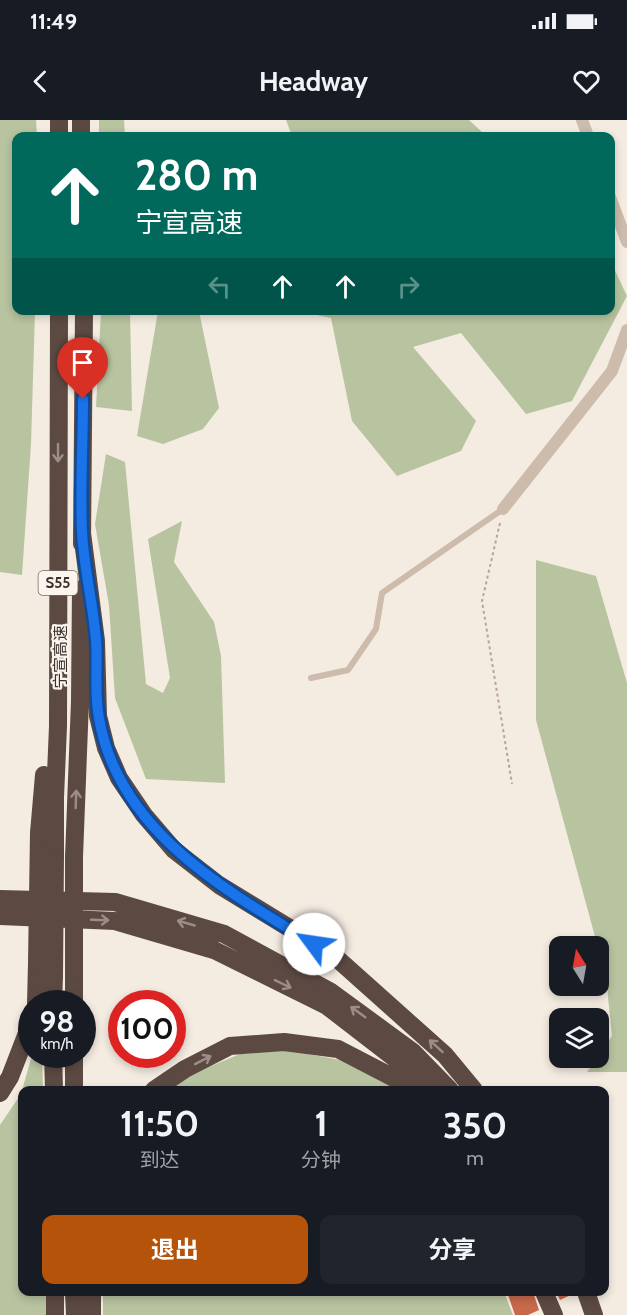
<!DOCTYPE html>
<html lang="zh">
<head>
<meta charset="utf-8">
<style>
	body { margin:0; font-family:Cabin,"Noto Sans SC",sans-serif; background:#20242c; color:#f1f3f6; height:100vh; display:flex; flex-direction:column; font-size:22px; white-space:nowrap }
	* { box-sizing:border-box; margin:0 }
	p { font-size:20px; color:#9ea1a6 }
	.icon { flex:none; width:33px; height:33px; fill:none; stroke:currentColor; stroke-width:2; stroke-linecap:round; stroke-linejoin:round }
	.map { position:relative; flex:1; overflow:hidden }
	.panel { position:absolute; left:18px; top:966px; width:591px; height:210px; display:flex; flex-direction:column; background:#171b24; border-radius:12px; box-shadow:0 3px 9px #0003 }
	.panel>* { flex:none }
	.hud { position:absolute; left:12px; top:12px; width:603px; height:183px; border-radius:12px; box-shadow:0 3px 9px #0003; background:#00695c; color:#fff; overflow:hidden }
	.needle { width:39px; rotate:349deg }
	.controls { position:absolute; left:549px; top:816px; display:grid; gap:12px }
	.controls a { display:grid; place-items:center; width:60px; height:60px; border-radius:12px; background:#171b24; box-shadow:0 3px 9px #0003; font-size:30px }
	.speed { position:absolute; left:18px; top:870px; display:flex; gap:12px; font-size:30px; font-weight:700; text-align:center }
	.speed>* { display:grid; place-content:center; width:78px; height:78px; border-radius:50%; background:#171b24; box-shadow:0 3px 9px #0003; line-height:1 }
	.speed small { font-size:15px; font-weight:400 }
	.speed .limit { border:9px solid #d22; background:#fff; color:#111 }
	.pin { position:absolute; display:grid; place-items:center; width:51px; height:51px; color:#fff; margin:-62px -26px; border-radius:50% 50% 50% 0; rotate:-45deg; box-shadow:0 0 6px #0007 }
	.pin .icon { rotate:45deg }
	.me { position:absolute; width:66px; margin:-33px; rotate:301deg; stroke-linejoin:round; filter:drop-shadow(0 0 4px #0008) }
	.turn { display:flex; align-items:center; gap:21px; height:126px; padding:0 24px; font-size:27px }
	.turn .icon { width:78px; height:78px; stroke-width:2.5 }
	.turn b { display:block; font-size:42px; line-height:51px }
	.lanes { display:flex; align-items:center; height:57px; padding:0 24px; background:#0003; justify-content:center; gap:30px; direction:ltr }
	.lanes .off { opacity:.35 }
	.eta { display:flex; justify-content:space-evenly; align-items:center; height:102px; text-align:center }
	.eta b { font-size:36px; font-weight:700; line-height:42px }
	.cta { display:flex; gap:12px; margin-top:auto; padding:12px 24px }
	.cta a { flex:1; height:69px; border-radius:12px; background:#b45309; color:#fff; font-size:24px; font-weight:700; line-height:69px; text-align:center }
	.cta a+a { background:#20242c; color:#f1f3f6 }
	.status { display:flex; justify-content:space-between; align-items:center; height:42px; padding:0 30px; background:#171b24; direction:ltr }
	.status svg { height:16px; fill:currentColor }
	header { display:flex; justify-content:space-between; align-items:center; height:78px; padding:0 24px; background:#171b24; font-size:27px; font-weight:700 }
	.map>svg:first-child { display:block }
</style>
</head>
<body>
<div class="status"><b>11:49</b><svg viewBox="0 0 49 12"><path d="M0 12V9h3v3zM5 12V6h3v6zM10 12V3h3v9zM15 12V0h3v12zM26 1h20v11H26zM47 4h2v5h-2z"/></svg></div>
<header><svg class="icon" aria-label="back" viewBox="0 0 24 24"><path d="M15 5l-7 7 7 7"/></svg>Headway<svg class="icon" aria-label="heart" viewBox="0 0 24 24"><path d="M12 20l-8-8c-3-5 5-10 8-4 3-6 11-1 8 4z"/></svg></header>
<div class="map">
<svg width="627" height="1195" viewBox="0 0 627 1195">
	<rect width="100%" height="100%" fill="#f4ebe1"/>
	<!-- green -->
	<path fill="#b8c4a0" d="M0,0h36l1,16h-21v174l19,1 -4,133 -9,131 -22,-3z
		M99,0h25l1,16h-26z
		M286,0h183l13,12 27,4h-217z
		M611,142l16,34 -55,105 -46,13 -65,-81 -48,14 63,74 -15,30 -64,25 -45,-55 -21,-103 -33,-7 312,-1z
		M101,191h29l2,100 -36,-4z
		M158,191h41l20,97 -16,21 -40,15 -26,-8z
		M106,334l19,8 21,222 17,9 7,-15 -22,-139 34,-18 -8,41 40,60 7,34 4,127 -79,-4 -31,-81 -6,-93 -14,-81z
		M536,440l60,16 31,107v389h-40l25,-36 -6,-59 -70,-257z
		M286,930l60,11 55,29h-231l24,-17 46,-19z
		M32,935h10l1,35h-21v202h24l1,23h-47v-190l21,-31z
		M103,1172h401l9,23h-410z"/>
	<!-- building -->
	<path fill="#c8694b" d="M507,1172h26l6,18 -11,5h-13z
		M556,1172h19v1l-15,7z"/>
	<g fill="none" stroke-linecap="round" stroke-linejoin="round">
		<!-- path -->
		<path stroke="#b9a596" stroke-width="2" stroke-dasharray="3 3" stroke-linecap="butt" d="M500,403l-18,78 30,183"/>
		<!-- service -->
		<path stroke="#cdbbac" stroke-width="6" d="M311,558l37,-8 28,-41 6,-36 121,-84"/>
		<!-- minor -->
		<path stroke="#cdbbac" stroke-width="12" d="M582,0l6,16
			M610,77l17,45
			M503,389l109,-138 15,-41"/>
		<!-- motorway -->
		<path stroke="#5c4a42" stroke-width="18" d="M59,0v16
			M81,0v16
			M82,413l14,108 2,75 8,32 13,30 25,37 30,35 45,35 113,69 113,101 29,35
			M82,424l2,-234
			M39,713l5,-58
			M55,736v-58l3,-72 1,-416
			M74,737l6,-156 1,-112
			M0,779l115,3 109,32 107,58 82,60 37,38
			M0,796l115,5 99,29 113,56 109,84
			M74,855v29
			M36,884l1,-41
			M53,884l1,-28
			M53,934l1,36
			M74,934v36
			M154,970l31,-21 45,-23 54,-4 54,7 79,41
			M0,973l10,-16 22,-57
			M55,1172v23
			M74,1172l1,23
			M544,1172l10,23
			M586,1172l8,23
			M92,1195v-23"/>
		<!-- motorway-bridge -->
		<path stroke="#5c4a42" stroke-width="18" d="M37,843l2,-130
			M74,855v-118
			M54,856l1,-120"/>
	</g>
	<!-- one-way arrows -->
	<defs><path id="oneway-shaft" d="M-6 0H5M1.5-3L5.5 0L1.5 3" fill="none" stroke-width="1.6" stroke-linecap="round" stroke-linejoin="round" transform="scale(1.5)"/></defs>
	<g stroke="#9c8e87">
		<use href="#oneway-shaft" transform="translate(58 333) rotate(90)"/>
		<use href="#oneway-shaft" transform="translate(76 679) rotate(-88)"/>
		<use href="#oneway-shaft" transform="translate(100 800) rotate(2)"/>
		<use href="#oneway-shaft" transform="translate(186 803) rotate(-164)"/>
		<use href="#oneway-shaft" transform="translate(283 864) rotate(26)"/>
		<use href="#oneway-shaft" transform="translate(358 892) rotate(-144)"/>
		<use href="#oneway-shaft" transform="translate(436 926) rotate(-138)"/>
		<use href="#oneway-shaft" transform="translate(203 940) rotate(-27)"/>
	</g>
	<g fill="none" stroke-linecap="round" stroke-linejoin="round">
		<defs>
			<path id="route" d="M83,279c0,44 -3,89 -1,133 2,36 11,72 14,108 2,26 -2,52 3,78 19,113 126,172 215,226"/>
		</defs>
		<!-- route casing -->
		<use href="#route" stroke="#114b97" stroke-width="15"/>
		<!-- route -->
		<use href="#route" stroke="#1a73e8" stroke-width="10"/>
	</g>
	<g text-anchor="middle" stroke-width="4.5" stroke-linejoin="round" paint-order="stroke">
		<!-- shield labels -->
		<rect fill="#fbf5ee" stroke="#756b66" stroke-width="1.5" x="38.5" y="451" width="39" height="24" rx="4.5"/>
		<g font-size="15" font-weight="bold" fill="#3b302b">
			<text x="58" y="468">S55</text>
		</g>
		<!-- street labels -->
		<g font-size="16" fill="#3b302b" stroke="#fbf5ee">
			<text transform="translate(60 537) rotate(-90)" y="6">宁宣高速</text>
		</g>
	</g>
</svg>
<div class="controls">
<a><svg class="needle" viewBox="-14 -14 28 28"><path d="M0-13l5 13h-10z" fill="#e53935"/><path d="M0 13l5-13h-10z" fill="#9ea1a6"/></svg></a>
<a><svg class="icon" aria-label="layers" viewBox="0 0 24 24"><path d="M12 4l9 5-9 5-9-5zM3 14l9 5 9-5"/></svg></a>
</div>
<div class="speed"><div>98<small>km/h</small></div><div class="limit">100</div></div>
<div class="pin" style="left:83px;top:279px;background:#d93025"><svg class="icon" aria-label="arrive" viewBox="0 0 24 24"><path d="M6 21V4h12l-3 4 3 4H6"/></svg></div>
<svg class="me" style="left:314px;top:824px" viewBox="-20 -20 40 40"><circle r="19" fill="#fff"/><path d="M0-13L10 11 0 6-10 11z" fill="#1a73e8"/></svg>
<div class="hud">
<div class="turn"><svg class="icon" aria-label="ahead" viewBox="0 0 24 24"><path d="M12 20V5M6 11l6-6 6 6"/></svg><div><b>280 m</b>宁宣高速</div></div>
<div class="lanes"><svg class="icon off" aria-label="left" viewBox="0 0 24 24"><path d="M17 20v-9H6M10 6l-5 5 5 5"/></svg><svg class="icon" aria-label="ahead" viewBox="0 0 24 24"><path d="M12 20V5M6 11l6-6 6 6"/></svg><svg class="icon" aria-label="ahead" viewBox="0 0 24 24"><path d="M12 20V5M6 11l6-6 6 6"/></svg><svg class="icon off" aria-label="right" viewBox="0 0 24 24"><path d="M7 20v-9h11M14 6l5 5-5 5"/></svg></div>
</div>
<section class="panel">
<div class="eta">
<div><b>11:50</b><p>到达</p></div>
<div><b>1</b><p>分钟</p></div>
<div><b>350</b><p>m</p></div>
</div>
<div class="cta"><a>退出</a><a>分享</a></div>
</section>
</div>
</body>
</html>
